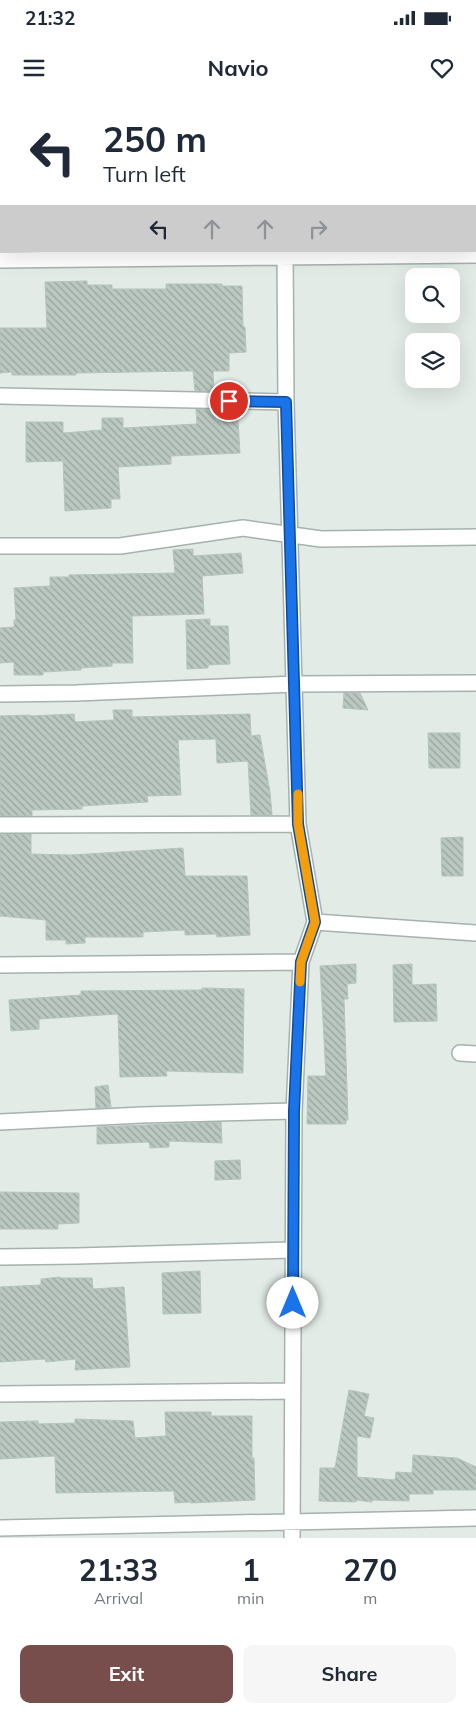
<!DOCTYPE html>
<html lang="en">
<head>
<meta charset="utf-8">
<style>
	body { margin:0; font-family:Mulish,sans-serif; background:#f6f6f7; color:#1f2937; height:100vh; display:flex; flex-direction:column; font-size:19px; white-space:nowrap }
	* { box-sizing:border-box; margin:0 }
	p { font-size:16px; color:#747a83 }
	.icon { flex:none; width:28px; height:28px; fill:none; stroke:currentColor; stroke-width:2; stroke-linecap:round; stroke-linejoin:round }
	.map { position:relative; height:1438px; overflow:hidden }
	.details { display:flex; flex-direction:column; background:#fff; flex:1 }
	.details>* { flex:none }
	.banner { position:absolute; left:0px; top:0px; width:476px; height:152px; box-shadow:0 5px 20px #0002; background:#fff; color:#1f2937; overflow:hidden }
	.tools { position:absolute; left:405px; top:168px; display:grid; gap:10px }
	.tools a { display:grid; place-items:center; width:55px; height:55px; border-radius:10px; background:#fff; box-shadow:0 5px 20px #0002; font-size:25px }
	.pin { position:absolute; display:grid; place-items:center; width:42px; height:42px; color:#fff; margin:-21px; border:2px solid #fff; border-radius:50%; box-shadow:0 1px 5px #0007 }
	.me { position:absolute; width:55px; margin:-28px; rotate:0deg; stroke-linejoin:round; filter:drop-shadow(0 0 4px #0008) }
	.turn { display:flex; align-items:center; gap:18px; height:105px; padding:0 20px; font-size:22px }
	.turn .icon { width:65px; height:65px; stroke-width:2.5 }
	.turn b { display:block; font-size:35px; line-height:42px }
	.lanes { display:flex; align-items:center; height:48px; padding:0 20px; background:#0003; justify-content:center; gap:25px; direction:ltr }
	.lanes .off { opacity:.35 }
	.eta { display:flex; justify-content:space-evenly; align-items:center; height:85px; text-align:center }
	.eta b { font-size:30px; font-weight:700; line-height:35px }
	.button { display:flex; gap:10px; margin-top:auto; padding:10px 20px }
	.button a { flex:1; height:58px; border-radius:10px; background:#784e4c; color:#fff; font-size:20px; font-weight:700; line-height:58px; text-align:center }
	.button a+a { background:#f6f6f7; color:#1f2937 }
	.status { display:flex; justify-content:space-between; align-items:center; height:35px; padding:0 25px; background:#fff; direction:ltr }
	.status svg { height:14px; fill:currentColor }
	header { display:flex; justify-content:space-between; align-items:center; height:65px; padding:0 20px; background:#fff; font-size:22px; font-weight:700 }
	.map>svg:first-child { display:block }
</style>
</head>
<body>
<div class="status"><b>21:32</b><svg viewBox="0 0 49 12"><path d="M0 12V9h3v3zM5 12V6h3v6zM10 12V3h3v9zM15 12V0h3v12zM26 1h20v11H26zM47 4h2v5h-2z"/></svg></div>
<header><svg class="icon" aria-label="menu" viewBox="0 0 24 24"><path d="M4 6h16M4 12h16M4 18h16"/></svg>Navio<svg class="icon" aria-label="heart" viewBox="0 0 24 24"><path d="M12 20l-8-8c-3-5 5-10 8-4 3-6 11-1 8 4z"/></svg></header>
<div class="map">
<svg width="476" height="1438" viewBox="0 0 476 1438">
	<defs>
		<pattern id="building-back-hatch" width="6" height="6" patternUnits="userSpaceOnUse" patternTransform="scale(1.25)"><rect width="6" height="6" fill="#bbc8c2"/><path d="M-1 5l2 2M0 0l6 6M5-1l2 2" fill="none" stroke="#98a39e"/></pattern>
	</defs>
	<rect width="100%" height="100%" fill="#e2ebe6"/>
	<!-- building -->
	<path fill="url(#building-back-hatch)" stroke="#b5c4bd" d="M87,181v4h25v4h54v-5h56v2h20l1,41h2l1,25 -17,1v18h-16l1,20h-19l-2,-20 -117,2v2h-64v-3l-12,1v-45h47l-2,-46z
		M196,309l19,1 1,10h22l2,33 -69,3v8l-53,3 2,32h-9v9l-46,3 -2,-50 -37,1v-40h37v11l39,-3v-12h21v10l74,-4z
		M193,449v7l48,-3 2,20 -41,3 2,38 -72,2 1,47h-21v3l-31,2v2l-38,2v3h-29v-13l-14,1v-35l14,-1v-7h2l-2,-32 36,-2v-9h19v-2l106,-2 -2,-23z
		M210,519v7h18l2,38 -22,1v3l-21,1 -1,-49z
		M344,593h16l8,17 -25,-2z
		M113,610h19v7l118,-3 1,22 9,-1 10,57 2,23h-21l-3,-54 -31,2 -1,-24 -38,1 3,55 -34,1 1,6 -66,4v3l-50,1v6h-32v-100l30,-1v1l44,-2 1,8 39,-2z
		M428,633h32v35h-31z
		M0,734h31v20l41,1 111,-7 2,28h62l3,59 -33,2 -1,-3 -31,1v-5l-42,2v5h-58v6l-19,1v-4h-20v-20l-46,-4z
		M463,737v39h-21l-1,-38z
		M356,864v19l-9,1 1,15h-4l4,121h-2v4h-39l1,-48h18l-6,-110z
		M412,864v21l24,-1 1,37 -43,1 -1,-57z
		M202,888l42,1 -1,84 -77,-2 1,5 -47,1 -2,-63 -79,5v10l-28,2 -2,-31 72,-5v-4l121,-1z
		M108,985l3,22 -15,1 -1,-21z
		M221,1022l1,21 -53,-2v6l-19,1 -1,-6 -52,2v-17z
		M240,1060l1,19 -26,1v-19z
		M0,1092l79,1v30l-21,1v5h-58z
		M200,1171l1,42 -38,1 -1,-41z
		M60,1177v1h32l1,11 31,-2 6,80 -55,3 1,-11 -30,3 -1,-3 -45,3v-75l41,-2v-6z
		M349,1290l20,4 -5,22 10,2 -4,20 -13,-2v41l38,3 1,-8 16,1 1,-18 44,3 19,9v23h-43v4h-24v7l-37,-1v2l-16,-2v2l-37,-1 1,-33h15z
		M165,1312h46v4h41v42h2l1,42 -64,3v-1l-16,1 -1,-12 -118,2 -1,-37 -55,3v-37l38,-1v3l37,-1v-4l58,2 2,17 31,-2z"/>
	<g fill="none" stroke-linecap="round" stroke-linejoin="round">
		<defs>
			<path id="minor" d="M278,1v-1
				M0,25h1
				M285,151l1,151 12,422 17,98 -14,40 -7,149 -2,427
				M0,160l476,-5
				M0,296l286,6
				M0,446h120l123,-18 78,11 155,-2
				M0,594l77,-1 217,-9 182,-1
				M0,725l298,-1
				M315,822l161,11
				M0,865l301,-3
				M460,953l16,1
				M0,1022l142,-7 152,-4
				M0,1157l77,-1 216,-6
				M0,1294l292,-3
				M0,1428l476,-10"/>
		</defs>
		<!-- minor casing -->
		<use href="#minor" stroke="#a5b2ad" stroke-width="18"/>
		<!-- minor -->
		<use href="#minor" stroke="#fff" stroke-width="15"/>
	</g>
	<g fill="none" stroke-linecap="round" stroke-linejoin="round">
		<defs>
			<path id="route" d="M229,301l57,1 12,422 17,98 -14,40 -7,149 -1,192"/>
		</defs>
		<!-- route casing -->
		<use href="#route" stroke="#114b97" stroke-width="12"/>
		<!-- route -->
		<use href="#route" stroke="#1a73e8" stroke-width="9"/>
		<!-- slow -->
		<path stroke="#f59e0b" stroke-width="9" d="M298,694v30l17,98 -14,40 -1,20"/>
	</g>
</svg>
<div class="tools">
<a><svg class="icon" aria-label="search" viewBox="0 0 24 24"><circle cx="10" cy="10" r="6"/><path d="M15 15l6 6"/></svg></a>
<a><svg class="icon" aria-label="layers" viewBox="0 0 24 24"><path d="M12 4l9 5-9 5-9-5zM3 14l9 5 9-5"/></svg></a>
</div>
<div class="pin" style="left:229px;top:301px;background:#d93025"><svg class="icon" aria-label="arrive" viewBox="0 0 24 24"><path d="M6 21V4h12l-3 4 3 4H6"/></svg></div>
<svg class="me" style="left:293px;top:1203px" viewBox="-20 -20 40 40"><circle r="19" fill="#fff"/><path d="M0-13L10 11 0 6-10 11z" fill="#1a73e8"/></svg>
<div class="banner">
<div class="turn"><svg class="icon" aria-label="left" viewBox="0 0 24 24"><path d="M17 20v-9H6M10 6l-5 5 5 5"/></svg><div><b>250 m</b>Turn left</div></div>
<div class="lanes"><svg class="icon" aria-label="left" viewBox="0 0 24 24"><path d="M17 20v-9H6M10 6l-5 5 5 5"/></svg><svg class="icon off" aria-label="ahead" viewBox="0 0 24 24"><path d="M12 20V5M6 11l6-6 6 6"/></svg><svg class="icon off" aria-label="ahead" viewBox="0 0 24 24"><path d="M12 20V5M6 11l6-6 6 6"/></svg><svg class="icon off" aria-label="right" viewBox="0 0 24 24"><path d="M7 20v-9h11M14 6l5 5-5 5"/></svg></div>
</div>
</div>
<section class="details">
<div class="eta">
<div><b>21:33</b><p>Arrival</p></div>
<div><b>1</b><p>min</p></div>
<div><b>270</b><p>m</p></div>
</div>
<div class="button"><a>Exit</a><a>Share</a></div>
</section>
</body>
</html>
